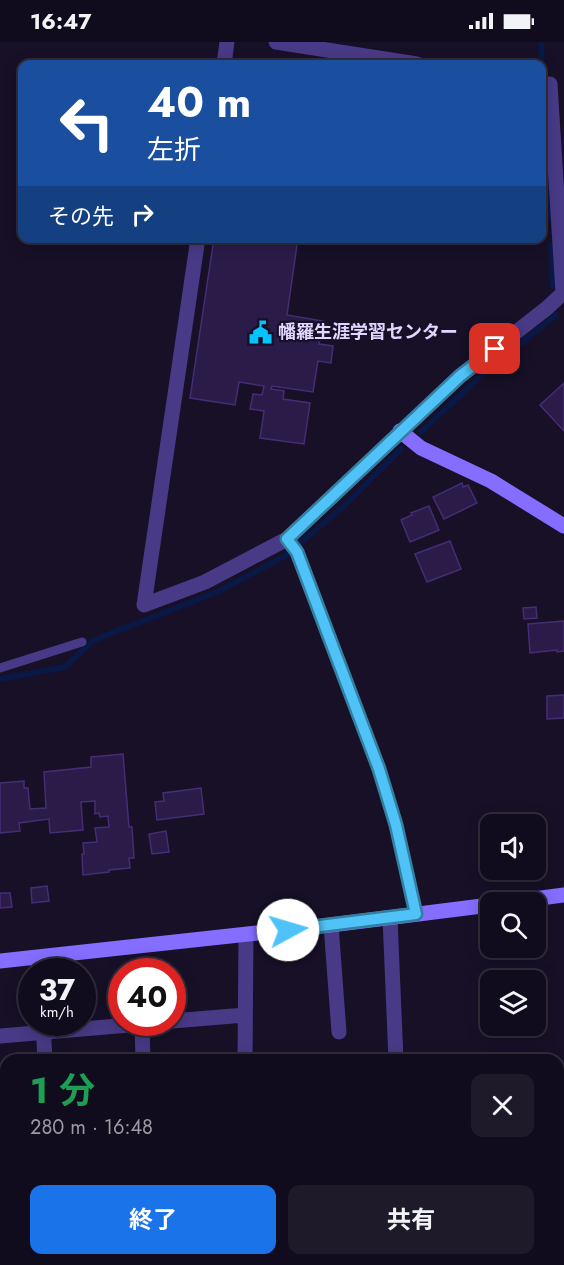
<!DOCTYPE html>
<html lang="ja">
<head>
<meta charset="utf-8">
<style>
	body { margin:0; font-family:Jost,"Noto Sans JP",sans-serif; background:#1e1a2a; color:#f1f3f6; height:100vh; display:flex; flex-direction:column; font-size:22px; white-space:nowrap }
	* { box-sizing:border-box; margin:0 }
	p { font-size:20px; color:#9c9ba4 }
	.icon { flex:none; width:33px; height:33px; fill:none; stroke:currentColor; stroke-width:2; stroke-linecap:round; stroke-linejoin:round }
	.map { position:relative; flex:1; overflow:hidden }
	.drawer { position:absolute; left:0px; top:1012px; width:564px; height:212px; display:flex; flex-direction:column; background:#110c1d; border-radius:18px 18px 0 0; box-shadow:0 3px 15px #0003,0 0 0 2px #302c3b }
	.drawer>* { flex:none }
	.guide { position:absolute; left:18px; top:18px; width:528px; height:183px; border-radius:12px; box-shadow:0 3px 15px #0003,0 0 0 2px #302c3b; background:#1a4fa0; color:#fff; overflow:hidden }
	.fabs { position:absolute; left:480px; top:772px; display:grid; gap:12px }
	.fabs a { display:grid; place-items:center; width:66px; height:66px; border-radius:12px; background:#110c1d; box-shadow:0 3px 15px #0003,0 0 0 2px #302c3b; font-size:30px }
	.speed { position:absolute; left:18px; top:916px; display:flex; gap:12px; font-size:30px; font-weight:700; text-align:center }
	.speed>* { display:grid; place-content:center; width:78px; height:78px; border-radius:50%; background:#110c1d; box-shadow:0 3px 15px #0003,0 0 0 2px #302c3b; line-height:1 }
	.speed small { font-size:15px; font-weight:400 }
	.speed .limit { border:9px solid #d22; background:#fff; color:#111 }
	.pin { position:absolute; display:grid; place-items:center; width:51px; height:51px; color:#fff; margin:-26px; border-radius:12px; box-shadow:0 3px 9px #0006 }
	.me { position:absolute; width:66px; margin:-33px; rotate:84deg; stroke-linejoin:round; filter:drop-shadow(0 0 4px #0008) }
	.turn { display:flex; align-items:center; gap:21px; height:126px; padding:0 30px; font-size:27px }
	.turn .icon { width:78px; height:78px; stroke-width:2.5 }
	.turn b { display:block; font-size:42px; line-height:51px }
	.then { display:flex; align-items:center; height:57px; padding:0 30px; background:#0003; gap:12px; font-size:22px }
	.round { display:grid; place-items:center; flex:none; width:63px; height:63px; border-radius:12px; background:#1e1a2a }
	.headline { display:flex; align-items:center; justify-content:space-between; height:102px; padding:0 30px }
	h1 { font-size:36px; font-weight:700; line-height:45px; color:#1e9e55 }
	.action { display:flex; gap:12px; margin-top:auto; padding:12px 30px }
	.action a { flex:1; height:69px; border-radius:12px; background:#1a73e8; color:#fff; font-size:24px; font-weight:700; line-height:69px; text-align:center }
	.action a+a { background:#1e1a2a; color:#f1f3f6 }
	.status { display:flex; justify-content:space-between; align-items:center; height:42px; padding:0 30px; background:#110c1d; direction:ltr }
	.status svg { height:16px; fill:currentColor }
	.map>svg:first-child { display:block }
</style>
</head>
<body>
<div class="status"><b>16:47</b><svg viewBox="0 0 49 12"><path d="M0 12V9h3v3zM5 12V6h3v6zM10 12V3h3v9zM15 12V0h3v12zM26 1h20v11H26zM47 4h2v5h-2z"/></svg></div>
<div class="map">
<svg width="564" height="1223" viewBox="0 0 564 1223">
	<rect width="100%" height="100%" fill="#171027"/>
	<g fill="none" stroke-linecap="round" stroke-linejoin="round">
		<!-- stream -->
		<path stroke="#0a1846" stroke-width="6" d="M541,0l1,28
			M542,54l7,122
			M551,204l2,40
			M421,390l65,-61 70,-56
			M0,637l65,-12 29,-27 123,-48 68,-36 59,-50 57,-57"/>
	</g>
	<!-- building -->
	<path fill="#2b1b48" stroke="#452d75" stroke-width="1.5" d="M214,196h84l-11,77 36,6 -4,23 14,2 -2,17 -13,-2 -5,31 -41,-6 -1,3 13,2 -1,8 27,4 -6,41 -44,-6 4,-27 -14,-2 3,-15 9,1 2,-9 -25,-4 -4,23 -45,-7z
		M564,341v48l-24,-26z
		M462,441l1,4 5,-2 9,18 -33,16 -11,-22z
		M429,464l10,24 -29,12 -9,-22 11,-5 -1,-2z
		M450,499l11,28 -34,13 -12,-28z
		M536,565l1,11 -13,1 -1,-11z
		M564,579v30l-7,1v-2l-27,3 -2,-29z
		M564,653v23l-17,1v-23z
		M123,712l6,73h3l2,31h-5l1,10 -21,2v2l-26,3 -1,-21h2l-1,-11 14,-1 -2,-14 14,-1 -1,-11 -8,1 -1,-4 -4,1v-13l-14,1 2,28 -33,3 -1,-14 -30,4 1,8 -20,2v-50l24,-2v7h4l2,21 16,-1 -2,-36 47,-5v-10z
		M201,746l3,26 -47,6 -2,-18 9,-1 -1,-8z
		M166,789l3,21 -17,2 -3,-20z
		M47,844l2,15 -17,2 -1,-15z
		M0,851h10l2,14 -12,1z"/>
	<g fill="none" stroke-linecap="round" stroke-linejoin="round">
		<!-- lane -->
		<path stroke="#483a86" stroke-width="9" d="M287,497l10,13 82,217 17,56 20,89
			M0,626l82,-26"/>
		<!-- street -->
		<path stroke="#483a86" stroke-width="15" d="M276,0l141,22
			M224,22l3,-22
			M198,196l-54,367 61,-23 82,-43 173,-163 87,-68 16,-15 -13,-209
			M390,876l6,142
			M331,883l8,107
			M37,916l2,14
			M172,979l73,-6
			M43,981l2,37
			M142,982l1,36
			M0,994l153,-13
			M245,1018l1,-125
			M53,1218v5
			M146,1218v5
			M243,1223v-5"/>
		<!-- secondary -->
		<path stroke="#846dff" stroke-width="15" d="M400,389l21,17 70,33 73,45
			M502,861l62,-8
			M0,919l331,-36 159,-20"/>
	</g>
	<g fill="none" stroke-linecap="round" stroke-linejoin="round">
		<defs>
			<path id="route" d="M288,888l128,-16 -20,-89 -17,-56 -82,-217 -10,-13 173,-163 35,-27"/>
		</defs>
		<!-- route casing -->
		<use href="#route" stroke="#337fa1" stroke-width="15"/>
		<!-- route -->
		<use href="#route" stroke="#4fc3f7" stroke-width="10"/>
	</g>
	<!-- icons -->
	<defs>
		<symbol id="civic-bare" viewBox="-9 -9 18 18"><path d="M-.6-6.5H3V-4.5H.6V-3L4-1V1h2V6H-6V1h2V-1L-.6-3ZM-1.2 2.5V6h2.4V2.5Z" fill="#02c4ff" stroke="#171027" stroke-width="2.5" paint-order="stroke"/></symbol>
	</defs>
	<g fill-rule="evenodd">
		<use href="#civic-bare" x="244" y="274" width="33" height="33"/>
	</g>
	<g text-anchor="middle" stroke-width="4.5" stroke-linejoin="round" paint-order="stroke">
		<!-- poi labels -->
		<g font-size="18" font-weight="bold" fill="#e0d6ff" stroke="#171027" text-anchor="start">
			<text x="278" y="296">幡羅生涯学習センター</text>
		</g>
	</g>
</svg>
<div class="fabs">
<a><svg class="icon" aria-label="sound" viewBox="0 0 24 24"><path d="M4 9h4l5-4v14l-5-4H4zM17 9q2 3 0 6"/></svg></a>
<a><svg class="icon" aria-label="search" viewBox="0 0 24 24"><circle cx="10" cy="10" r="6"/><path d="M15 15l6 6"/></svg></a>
<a><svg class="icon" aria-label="layers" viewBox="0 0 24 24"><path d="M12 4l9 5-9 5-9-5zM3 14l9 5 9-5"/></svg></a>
</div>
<div class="speed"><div>37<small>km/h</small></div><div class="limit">40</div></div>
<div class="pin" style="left:495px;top:307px;background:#d93025"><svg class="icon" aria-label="arrive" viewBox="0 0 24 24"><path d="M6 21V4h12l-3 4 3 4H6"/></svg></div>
<svg class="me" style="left:288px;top:888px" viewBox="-20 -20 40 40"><circle r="19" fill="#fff"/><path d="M0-13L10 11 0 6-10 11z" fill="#4fc3f7"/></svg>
<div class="guide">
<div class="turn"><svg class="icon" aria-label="left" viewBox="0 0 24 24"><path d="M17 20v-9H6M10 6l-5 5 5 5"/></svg><div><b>40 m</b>左折</div></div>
<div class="then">その先<svg class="icon" aria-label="right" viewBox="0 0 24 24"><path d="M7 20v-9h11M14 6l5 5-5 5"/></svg></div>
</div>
<section class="drawer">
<div class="headline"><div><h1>1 分</h1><p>280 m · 16:48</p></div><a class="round"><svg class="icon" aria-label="close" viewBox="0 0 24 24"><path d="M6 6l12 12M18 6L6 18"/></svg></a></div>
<div class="action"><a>終了</a><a>共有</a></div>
</section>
</div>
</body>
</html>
